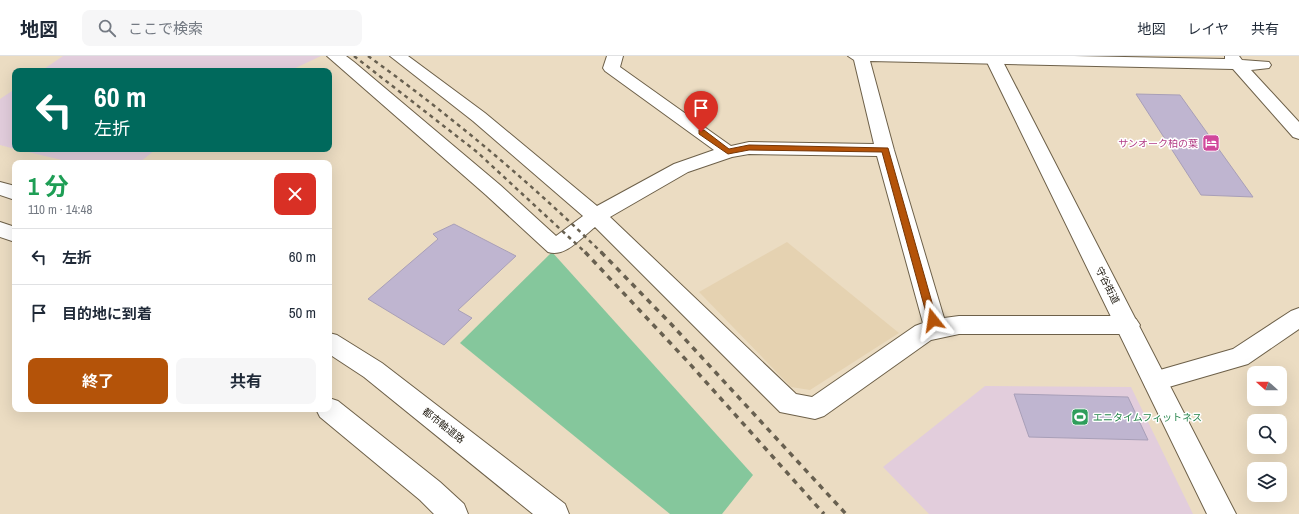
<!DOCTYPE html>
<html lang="ja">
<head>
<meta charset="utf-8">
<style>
	body { margin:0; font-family:"Archivo Narrow","Noto Sans JP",sans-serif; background:#f6f6f7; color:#1f2937; height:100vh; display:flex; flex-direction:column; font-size:15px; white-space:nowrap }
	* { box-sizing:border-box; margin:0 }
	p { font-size:13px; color:#747a83 }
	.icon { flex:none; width:22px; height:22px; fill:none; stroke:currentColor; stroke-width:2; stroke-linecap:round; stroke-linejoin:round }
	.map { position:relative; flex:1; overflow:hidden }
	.details { position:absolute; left:12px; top:104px; width:320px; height:252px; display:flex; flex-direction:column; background:#fff; border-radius:8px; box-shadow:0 4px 16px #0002 }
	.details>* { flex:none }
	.guide { position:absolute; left:12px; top:12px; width:320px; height:84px; border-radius:8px; box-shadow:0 4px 16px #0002; background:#00695c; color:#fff; overflow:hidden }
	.needle { width:26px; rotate:291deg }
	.tools { position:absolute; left:1247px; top:310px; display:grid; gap:8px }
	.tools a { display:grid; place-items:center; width:40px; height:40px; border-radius:8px; background:#fff; box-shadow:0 4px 16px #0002; font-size:20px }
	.pin { position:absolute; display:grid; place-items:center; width:34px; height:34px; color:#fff; margin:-41px -17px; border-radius:50% 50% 50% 0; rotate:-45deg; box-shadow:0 0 4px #0007 }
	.pin .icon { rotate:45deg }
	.me { position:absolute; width:44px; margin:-22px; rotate:345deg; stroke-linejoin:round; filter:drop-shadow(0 0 3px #0008) }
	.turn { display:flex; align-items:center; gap:14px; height:84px; padding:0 16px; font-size:18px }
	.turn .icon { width:52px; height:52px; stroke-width:2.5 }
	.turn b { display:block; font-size:28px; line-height:34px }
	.round { display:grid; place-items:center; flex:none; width:42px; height:42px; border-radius:8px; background:#f6f6f7 }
	.summary { display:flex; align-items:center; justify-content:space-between; height:68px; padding:0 16px }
	h1 { font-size:24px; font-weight:700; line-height:30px; color:#1e9e55 }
	.primary-button { display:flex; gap:8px; margin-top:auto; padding:8px 16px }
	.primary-button a { flex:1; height:46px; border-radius:8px; background:#b45309; color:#fff; font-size:16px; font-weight:700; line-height:46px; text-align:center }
	.primary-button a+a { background:#f6f6f7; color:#1f2937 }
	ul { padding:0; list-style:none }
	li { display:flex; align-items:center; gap:12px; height:56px; padding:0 16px; border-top:1px solid #e0e1e3 }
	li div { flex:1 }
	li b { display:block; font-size:15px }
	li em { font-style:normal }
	header { display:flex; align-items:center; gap:24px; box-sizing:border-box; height:56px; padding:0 20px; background:#fff; border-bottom:1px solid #e0e1e3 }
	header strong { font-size:19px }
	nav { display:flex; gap:22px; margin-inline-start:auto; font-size:14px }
	.search { width:280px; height:36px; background:#f6f6f7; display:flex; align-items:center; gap:10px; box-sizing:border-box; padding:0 14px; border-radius:8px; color:#747a83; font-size:15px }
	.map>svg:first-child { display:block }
</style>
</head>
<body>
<header>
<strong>地図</strong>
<div class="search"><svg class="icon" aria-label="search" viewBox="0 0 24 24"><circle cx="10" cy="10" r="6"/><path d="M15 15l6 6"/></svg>ここで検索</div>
<nav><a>地図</a><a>レイヤ</a><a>共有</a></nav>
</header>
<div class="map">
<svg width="1299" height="458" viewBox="0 0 1299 458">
	<rect width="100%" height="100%" fill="#ebdcc2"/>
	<!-- commercial -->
	<path fill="#e2cddc" d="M63,0h258l-32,15h-248z
		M15,33v60l-15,-4v-46z
		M16,93h140l-17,14h-65z
		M985,330l146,1 62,127h-264l-46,-47z"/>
	<!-- built -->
	<path fill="#e5d2b1" d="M787,186l112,91 -89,57 -19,-3 -92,-95z"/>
	<!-- green -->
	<path fill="#85c79c" d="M552,196l201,223 -31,39h-52l-210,-171z"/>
	<!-- building -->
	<path fill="#bfb5d0" stroke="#a89fb8" d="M1136,38l44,1 73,102 -52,-2z
		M454,168l62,32 -58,54 14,8 -28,27 -76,-46 70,-60 -5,-5z
		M1014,338l114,3 20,43 -119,-3z"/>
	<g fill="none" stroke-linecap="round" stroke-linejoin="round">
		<defs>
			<path id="minor" d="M327,0h19l8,6 146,123 56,51 27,-20 -110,-95 -83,-65h18l77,57 112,93 77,-42 40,-14 -109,-79 -2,-3 4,-12h16l-3,11 111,79 18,-4 125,2 -20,-84 -6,-4h226l151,3v-3h14l3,4 27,2 2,3 -2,3 -18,2 48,52v17l-6,-2 -60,-68 -363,-8 24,89 50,168 15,-2h169l8,3 4,6 -4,6 -8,3h-169l-28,6 -107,76 -9,3 -35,-7 -185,-185c-13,10 -30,31 -47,25l-62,-57zM749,98l128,2 46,167 -8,3 -103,71 -16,-3 -186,-177 78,-45 44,-15z
				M1299,252v21l-51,35 -93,27 -9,-3 -3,-7 3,-7 87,-25 58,-38z"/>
			<path id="major" d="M984,0h16l236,458h-29z
				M0,126l15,4v14l-15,-5z
				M0,166l15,5v15l-15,-5z
				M329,277l8,2 45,28 183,141 4,10h-36l-169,-137 -35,-23z
				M329,342l9,3 102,81 24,22 4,10h-34l-14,-14 -100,-83 -4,-8h13z"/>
		</defs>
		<!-- minor casing -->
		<use href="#minor" stroke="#6d6049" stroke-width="2"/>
		<!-- major casing -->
		<use href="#major" stroke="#6d6049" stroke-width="2"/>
		<!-- minor -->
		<use href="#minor" fill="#fff" fill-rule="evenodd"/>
		<!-- major -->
		<use href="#major" fill="#fff" fill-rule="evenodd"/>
		<!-- rail-far1 -->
		<path stroke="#686050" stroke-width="2.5" stroke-dasharray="4 4" stroke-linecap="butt" d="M354,0l123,96 109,101
			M368,0c83,60 161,125 234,197"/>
		<!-- rail -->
		<path stroke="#686050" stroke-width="3.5" stroke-dasharray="5.5 5.5" stroke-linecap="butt" d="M585,196l104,111 135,151
			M601,196l71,73 174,189"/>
	</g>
	<!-- route -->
	<path fill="#b45309" stroke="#753606" d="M699,74h5l25,19 20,-4 139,3 49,172 -1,3h-7l-1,-3 -46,-168 -133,-2 -21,4 -29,-20z"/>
	<!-- icons -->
	<defs>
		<symbol id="hotel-square" viewBox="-11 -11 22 22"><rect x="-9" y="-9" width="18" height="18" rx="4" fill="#d1479c" stroke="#fff"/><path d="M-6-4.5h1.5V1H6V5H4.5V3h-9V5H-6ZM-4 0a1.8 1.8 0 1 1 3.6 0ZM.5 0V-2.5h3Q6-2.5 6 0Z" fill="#fff"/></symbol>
		<symbol id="stadium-square" viewBox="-11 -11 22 22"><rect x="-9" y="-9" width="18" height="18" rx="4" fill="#2e9e5b" stroke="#fff"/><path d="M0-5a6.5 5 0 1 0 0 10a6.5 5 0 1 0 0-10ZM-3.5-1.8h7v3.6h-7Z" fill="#fff"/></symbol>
	</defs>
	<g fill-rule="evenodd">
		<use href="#hotel-square" x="1201" y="77" width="20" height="20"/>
		<use href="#stadium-square" x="1070" y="351" width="20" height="20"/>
	</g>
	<g text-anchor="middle" stroke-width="3" stroke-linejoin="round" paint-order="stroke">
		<!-- hotel labels -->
		<g font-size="10" fill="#b23c85" stroke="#fff" text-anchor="end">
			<text x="1198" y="91">サンオーク柏の葉</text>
		</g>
		<!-- street labels -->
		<g font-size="10" fill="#1f1a10" stroke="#fff">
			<text transform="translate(1108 229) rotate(63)" y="4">守谷街道</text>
			<text transform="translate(444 369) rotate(38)" y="4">都市軸道路</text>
		</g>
		<!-- leisure labels -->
		<g font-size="10" fill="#27864d" stroke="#fff" text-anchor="start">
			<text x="1093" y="365">エニタイムフィットネス</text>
		</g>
	</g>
</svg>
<div class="tools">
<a><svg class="needle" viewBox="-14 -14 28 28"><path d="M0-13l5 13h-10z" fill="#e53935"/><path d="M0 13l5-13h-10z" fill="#747a83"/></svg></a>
<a><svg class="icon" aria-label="search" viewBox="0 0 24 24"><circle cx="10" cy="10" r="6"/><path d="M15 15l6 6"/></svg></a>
<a><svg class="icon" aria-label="layers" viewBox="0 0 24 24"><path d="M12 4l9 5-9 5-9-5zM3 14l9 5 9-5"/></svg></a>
</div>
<div class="pin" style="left:701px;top:76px;background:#d93025"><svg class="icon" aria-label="arrive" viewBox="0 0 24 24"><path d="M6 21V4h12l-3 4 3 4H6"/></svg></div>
<svg class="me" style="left:933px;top:264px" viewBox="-20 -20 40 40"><path d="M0-17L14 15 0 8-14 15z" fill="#b45309" stroke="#fff" stroke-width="4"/></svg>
<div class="guide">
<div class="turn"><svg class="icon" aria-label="left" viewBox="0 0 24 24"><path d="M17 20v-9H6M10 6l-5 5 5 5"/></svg><div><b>60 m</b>左折</div></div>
</div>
<section class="details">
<div class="summary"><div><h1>1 分</h1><p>110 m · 14:48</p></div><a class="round" style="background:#d93025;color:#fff"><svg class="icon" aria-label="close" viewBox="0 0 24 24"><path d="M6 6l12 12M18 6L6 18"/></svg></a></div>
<ul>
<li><svg class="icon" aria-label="left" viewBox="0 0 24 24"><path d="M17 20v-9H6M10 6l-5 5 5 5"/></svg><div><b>左折</b></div><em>60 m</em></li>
<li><svg class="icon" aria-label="arrive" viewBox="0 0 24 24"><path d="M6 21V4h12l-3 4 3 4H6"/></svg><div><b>目的地に到着</b></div><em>50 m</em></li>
</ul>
<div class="primary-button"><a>終了</a><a>共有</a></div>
</section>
</div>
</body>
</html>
